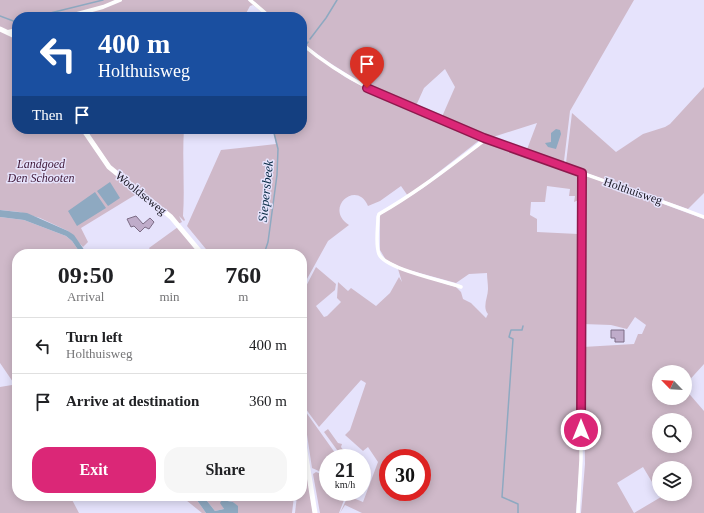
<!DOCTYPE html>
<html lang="en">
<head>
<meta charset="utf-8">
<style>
	body { margin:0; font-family:Georgia,serif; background:#f6f6f6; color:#202124; height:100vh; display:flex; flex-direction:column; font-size:15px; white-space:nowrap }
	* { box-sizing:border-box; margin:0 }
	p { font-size:13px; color:#757577 }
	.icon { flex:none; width:22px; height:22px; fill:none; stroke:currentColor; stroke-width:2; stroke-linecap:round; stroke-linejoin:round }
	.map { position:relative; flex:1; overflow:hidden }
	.sheet { position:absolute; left:12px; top:249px; width:295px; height:252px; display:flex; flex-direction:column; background:#fff; border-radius:16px; box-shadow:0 2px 10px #0003 }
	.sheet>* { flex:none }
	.hud { position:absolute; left:12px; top:12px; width:295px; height:122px; border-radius:16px; box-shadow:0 2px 10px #0003; background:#1a4fa0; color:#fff; overflow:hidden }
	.needle { width:26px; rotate:295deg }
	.tools { position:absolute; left:652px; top:365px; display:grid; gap:8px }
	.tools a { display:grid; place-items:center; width:40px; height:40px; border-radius:50%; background:#fff; box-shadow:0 2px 10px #0003; font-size:20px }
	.speed { position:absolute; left:319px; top:449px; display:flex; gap:8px; font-size:20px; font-weight:700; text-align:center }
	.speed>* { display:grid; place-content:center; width:52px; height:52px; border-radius:50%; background:#fff; box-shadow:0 2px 10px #0003; line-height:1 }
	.speed small { font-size:10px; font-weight:400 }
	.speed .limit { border:6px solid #d22; background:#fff; color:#111 }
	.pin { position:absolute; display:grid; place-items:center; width:34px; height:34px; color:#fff; margin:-41px -17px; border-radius:50% 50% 50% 0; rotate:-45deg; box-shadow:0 0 4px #0007 }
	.pin .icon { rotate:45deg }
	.me { position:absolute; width:44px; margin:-22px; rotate:0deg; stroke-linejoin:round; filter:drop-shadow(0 0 3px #0008) }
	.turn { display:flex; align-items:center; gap:14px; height:84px; padding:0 20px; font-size:18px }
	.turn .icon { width:52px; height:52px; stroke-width:2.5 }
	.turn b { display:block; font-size:28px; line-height:34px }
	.then { display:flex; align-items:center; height:38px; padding:0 20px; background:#0003; gap:8px; font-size:15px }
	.eta { display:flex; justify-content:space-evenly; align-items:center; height:68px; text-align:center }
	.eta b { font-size:24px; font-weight:700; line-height:28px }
	.action { display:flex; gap:8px; margin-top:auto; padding:8px 20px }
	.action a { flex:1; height:46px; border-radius:16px; background:#db2777; color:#fff; font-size:16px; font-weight:700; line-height:46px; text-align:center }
	.action a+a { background:#f6f6f6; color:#202124 }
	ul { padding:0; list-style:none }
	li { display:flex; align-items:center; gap:12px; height:56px; padding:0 20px; border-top:1px solid #e0e0e0 }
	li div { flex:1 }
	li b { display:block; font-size:15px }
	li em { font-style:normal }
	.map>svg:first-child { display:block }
</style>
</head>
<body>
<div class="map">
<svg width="704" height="513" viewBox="0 0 704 513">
	<rect width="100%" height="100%" fill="#e6e3fc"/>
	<!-- green -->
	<path fill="#cfb9c9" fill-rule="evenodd" d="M0,0h248l20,17 -15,-12 -3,1 -6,11h-6l2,-4 -3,4h-220v112h167c-2,29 1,58 -1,87l2,4 -1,1 -5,-5 3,6 -4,2 -43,-29 -54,33 7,14 -5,5 -15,-16 -28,-13 -21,-6 -19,-2z
		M252,0h382l-64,111 -6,50 -3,3 -35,-12 11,-29 -47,15 -49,-19 14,-32 -10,-18 -21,19 -9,20 -42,-18 -43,-27 -28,-20v-26h-30z
		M302,46l43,31 22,12 114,50 -73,57 -7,-10 -21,15 -12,5c-11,-27 -45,2 -19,19l-21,16 -26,47v-34h-92l-23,-28 34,-76 55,-6 -3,-15h29z
		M704,87v106l-16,16 -119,-42 -3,-4 6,-50 44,39 27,-18 22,-7 5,-3z
		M486,140l92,33 3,4v22l-7,3 1,-6h-6l1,-7 -23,-3 -2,16h-14l-1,13 7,4v13l41,2v-30l3,2 -1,254 -4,53h-214l-17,-8 -5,8 8,-17 15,6 15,-40 -10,-15 -5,4 -18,-16 5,-5 16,-47 -5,-3 -42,47 -16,-22 -1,-8v-103l14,-27 20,17 -1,6 -19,16 8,11 3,-1 14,-14 -4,-4 1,-16 10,9 3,-3 25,18 14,-13 9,-16 3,5 -4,-13 58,18 5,5 2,7 8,4 15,15 2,-4c-6,-7 0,-17 0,-25 0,-5 -1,-11 -1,-16l-18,1 -13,9 -51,-14 -19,-9 -6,-10v-35l43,-27zM388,458h34v34h-34z
		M587,176l117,43v145l-19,21v-13h-26v26h26v-9l19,22v102h-123l4,-49 -2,-117 51,-3 4,-10h4l4,-9 -11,-8 -8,12 -16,-4 -28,-1v-145zM659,420h26v26h-26zM643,467l18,30 -27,16 -17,-30zM659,468h26v26h-26z
		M0,217l24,3 42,16 6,5 9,13h-64v126l-4,2 -13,-19z
		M178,227l22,27h-47l-4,-6z
		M12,385l5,10v101h53l9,17h-79v-126z
		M303,408l35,49 -10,1v17l-16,-7z
		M328,429l10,14 4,1 -1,3 3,4 -4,3 -16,-22z
		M302,443l11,70h-18l2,-17h5z
		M316,472l12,5v15h4l3,5 12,-5 -8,21h-19l-7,-39z
		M181,496h13l12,17h-4z
		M203,496h91l-2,17h-54v-6l-5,-5 -9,-2 -2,5 2,4 -9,2z"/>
	<!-- water -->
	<path fill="#8ea9c1" d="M556,129l4,1 1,4 -5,15 -8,-2 -3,-4 6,-1v-9z
		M110,182l10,16 -12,8 -11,-15z
		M95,192l11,16 -29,18 -9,-15z
		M0,210l27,3 41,18 6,4 13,19h-6l-9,-13 -6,-5 -42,-16 -24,-3z
		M194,496h9l12,15 9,-2 -4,-6 2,-3 11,2 5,4v7h-32z"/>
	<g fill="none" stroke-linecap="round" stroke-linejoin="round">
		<!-- stream -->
		<path stroke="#8ea9c1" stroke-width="1.5" d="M0,16l16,6
			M34,17l69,-17
			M310,39l16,-21 11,-18
			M306,45l2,-3
			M302,56l2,-2 -1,-6
			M264,254l4,-12 9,-67 1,-26 -5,-20
			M518,513v-9l-16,-7 11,-158 -4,-2 2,-7h11l1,-4"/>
	</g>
	<!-- building -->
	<path fill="#bfacca" stroke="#7c6c85" d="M136,216l7,8 7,-6 4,4 -5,7 -4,-2 -5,5 -6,-6 -3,1 -4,-8z
		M611,330h13v12h-9v-4h-4z"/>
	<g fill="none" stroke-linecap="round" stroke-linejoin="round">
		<!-- minor -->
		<path stroke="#fff" stroke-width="3.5" d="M250,0l20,17
			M302,44c43,37 94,58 146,79 84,34 171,62 256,94
			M461,287c-16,-6 -76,-18 -82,-33 -4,-10 -1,-26 -1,-37l1,-3c37,-21 70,-47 103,-72l2,-4
			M578,513l3,-53 1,-287"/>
		<!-- tertiary -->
		<path stroke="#fff" stroke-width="4" d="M66,17l37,-10 17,-7
			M8,32l9,-2"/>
		<!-- secondary -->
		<path stroke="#fff" stroke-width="5" d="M0,29l17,8
			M83,129l26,38 62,50 31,37
			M302,432l13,81"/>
	</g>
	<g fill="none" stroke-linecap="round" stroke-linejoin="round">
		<defs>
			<path id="route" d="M367,88l117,50 98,35 -1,257"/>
		</defs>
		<!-- route casing -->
		<use href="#route" stroke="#8e194d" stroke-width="10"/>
		<!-- route -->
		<use href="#route" stroke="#db2777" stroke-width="7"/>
	</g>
	<g text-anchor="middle" stroke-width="3" stroke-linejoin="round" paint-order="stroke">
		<!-- park labels -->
		<g font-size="12" font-style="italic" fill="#3f1837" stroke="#e6e3fc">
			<text x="41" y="168">Landgoed<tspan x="41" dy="14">Den Schooten</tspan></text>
		</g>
		<!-- street labels -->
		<g font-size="12" fill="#1a1823" stroke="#e6e3fc">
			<text transform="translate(633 191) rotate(19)" y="4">Holthuisweg</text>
			<text transform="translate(141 193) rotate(39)" y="4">Wooldseweg</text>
		</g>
		<!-- water labels -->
		<g font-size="13" font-style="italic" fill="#0a2c46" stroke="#e6e3fc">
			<text transform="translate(265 191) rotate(-84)" y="5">Siepersbeek</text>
		</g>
	</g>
</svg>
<div class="tools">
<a><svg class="needle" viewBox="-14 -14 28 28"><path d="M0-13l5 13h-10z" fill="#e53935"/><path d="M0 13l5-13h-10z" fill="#757577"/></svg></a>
<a><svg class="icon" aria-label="search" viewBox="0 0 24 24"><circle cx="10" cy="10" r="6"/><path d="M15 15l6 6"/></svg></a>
<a><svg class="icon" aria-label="layers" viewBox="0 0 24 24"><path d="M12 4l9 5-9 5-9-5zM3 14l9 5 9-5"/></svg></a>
</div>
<div class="speed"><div>21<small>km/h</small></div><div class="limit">30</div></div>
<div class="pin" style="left:367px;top:88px;background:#d93025"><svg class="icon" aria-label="arrive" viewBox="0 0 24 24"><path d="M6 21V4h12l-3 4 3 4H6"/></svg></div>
<svg class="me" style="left:581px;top:430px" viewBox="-20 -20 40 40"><circle r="17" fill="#db2777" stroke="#fff" stroke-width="3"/><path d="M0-11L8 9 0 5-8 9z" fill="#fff"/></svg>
<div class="hud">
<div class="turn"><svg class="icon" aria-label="left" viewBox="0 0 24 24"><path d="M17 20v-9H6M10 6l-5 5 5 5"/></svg><div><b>400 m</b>Holthuisweg</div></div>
<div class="then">Then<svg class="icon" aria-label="arrive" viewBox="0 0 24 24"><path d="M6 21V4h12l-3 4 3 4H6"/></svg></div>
</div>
<section class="sheet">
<div class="eta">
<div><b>09:50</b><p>Arrival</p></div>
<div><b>2</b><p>min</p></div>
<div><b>760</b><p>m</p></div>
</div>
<ul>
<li><svg class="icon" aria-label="left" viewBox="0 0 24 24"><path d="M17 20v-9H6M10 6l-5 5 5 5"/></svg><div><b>Turn left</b><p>Holthuisweg</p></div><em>400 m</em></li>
<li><svg class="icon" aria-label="arrive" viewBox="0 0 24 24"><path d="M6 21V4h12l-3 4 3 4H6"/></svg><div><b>Arrive at destination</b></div><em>360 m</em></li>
</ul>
<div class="action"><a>Exit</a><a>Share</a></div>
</section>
</div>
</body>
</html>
